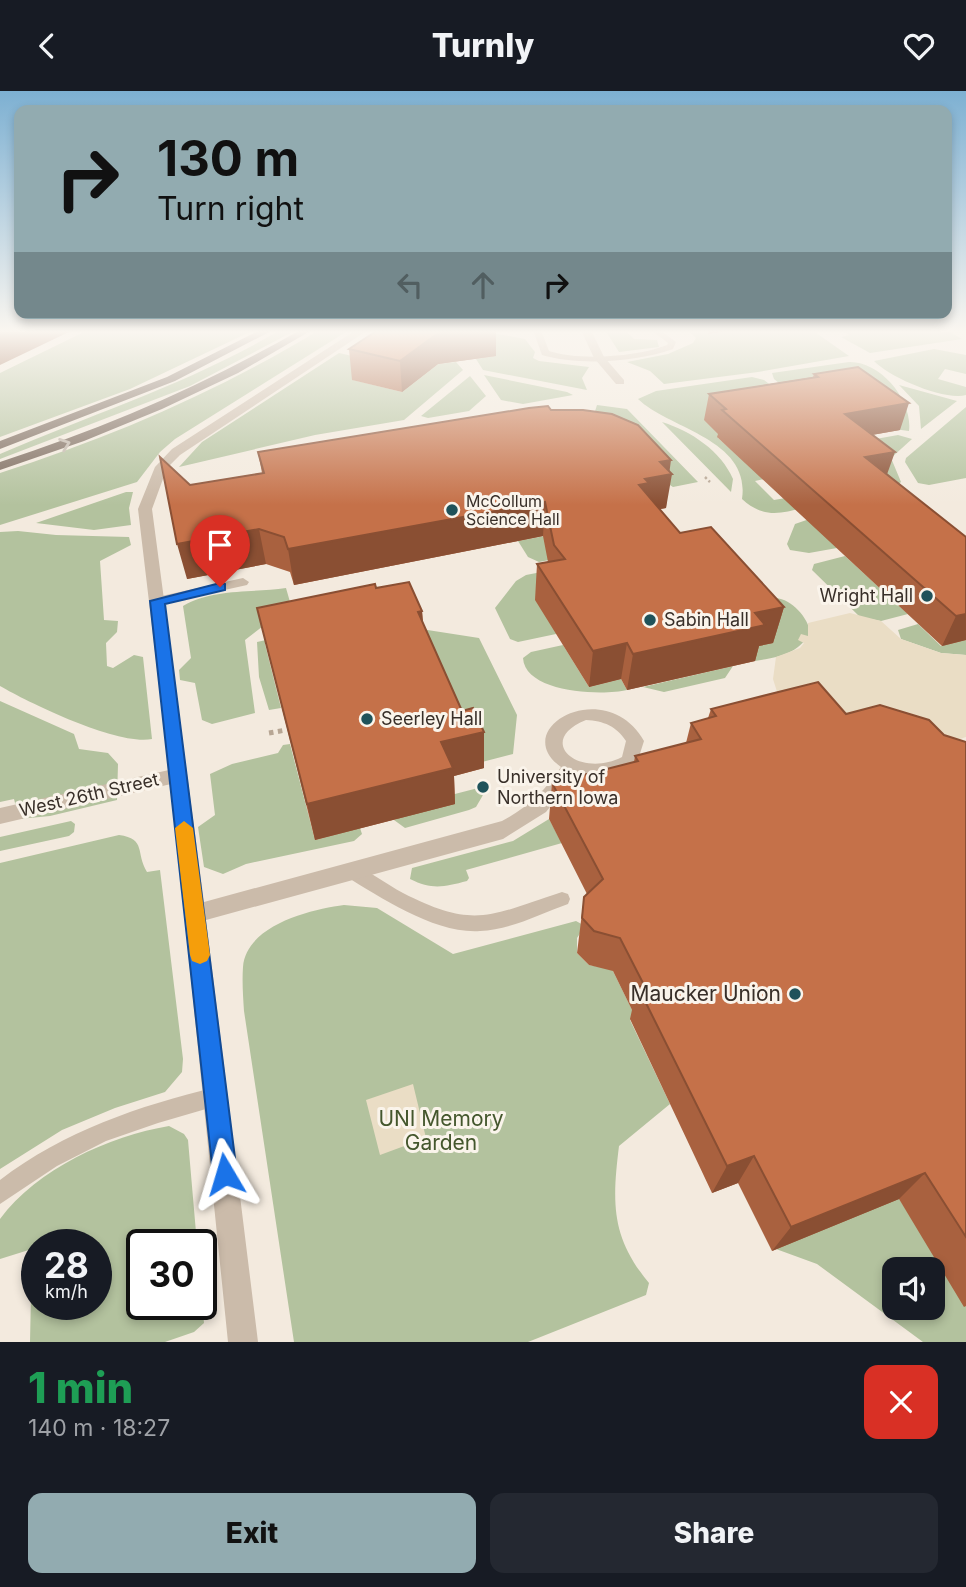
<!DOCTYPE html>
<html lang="en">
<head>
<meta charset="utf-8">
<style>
	body { margin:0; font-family:Inter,sans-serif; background:#242831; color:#f1f3f6; height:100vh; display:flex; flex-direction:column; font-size:26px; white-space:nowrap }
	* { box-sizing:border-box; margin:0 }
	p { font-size:23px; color:#9ea1a6 }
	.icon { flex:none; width:38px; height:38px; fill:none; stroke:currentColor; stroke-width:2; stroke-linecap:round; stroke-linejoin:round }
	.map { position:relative; height:1251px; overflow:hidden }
	.side { display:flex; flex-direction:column; background:#171b24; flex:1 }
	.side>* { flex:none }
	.banner { position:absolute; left:14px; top:14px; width:938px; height:214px; border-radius:14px; box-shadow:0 4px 10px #0003; background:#92abb0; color:#111; overflow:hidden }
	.tools { position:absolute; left:882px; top:1166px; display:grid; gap:14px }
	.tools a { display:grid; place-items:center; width:63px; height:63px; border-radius:14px; background:#171b24; box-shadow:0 4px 10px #0003; font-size:35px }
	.speed { position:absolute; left:21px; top:1138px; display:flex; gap:14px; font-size:35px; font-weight:700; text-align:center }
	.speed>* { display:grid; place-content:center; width:91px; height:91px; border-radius:50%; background:#171b24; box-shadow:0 4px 10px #0003; line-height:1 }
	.speed small { font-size:18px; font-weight:400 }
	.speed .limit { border:4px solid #111; border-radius:10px; background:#fff; color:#111 }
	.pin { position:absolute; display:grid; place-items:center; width:60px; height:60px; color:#fff; margin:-72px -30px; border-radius:50% 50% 50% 0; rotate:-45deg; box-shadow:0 0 7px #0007 }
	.pin .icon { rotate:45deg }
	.me { position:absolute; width:77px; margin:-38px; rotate:353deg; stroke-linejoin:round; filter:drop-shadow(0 0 5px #0008) }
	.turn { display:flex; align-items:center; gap:24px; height:147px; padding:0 28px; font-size:32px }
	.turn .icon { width:91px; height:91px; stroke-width:2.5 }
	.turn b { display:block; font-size:49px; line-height:60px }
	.lanes { display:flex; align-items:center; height:66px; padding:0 28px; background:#0003; justify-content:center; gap:35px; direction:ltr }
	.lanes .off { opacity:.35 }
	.round { display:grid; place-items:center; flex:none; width:74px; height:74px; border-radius:14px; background:#242831 }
	.headline { display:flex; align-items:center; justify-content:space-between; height:119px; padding:0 28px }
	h1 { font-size:42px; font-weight:800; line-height:52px; color:#1e9e55 }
	.button { display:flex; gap:14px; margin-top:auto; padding:14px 28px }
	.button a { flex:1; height:80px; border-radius:14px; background:#92abb0; color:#111; font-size:28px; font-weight:800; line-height:80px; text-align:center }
	.button a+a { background:#242831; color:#f1f3f6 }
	header { display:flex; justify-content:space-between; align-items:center; height:91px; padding:0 28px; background:#171b24; font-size:32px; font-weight:800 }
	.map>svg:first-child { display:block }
</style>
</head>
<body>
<header><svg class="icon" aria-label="back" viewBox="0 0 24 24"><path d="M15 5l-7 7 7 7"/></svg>Turnly<svg class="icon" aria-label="heart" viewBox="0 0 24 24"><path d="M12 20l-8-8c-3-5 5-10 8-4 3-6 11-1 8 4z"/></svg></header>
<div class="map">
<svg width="966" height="1251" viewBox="0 0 966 1251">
	<rect width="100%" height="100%" fill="#f3eade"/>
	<!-- green -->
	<path fill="#b3c29e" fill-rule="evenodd" d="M88,239h166l-124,59 -130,48v-64z
		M280,239h16l-106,56 -190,73v-5c94,-41 191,-71 280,-124z
		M319,239h30l-174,109 -15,13 -23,30 -137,43v-52c112,-36 219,-82 319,-143z
		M605,239h20l9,9 23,1 2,7 -40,5z
		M688,239h15l5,4 30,-4h74l37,26 -91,16 -94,12 -14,-13 -23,-9 41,-8 25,-11 3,-5z
		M832,239h115l15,9 -92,14 -29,-16 8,-2 -7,-4z
		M482,240l43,8 10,13 -2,6 6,3 50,6 -7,11 5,12 -104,-20 -7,-11 19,-3z
		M934,258l32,6v19l-21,-5 -7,10 28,8v8c-22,6 -77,-18 -92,-34z
		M339,262l31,7 -17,20 49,12 36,-28 18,-2 7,8 -59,50 -89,15 -136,32 23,-25z
		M849,271c32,-1 64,39 60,69l-84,-11 -51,-41 -2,-6z
		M484,284l83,17 6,3 -50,9 -22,-4z
		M470,285l16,20 -17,15 -41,7 -7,-2z
		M752,286l12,3 25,19 -71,39 46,41 -9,2 19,19 29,-5 13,10c-30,6 -49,17 -74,-6 9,-60 -73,-70 -104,-100l18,-8z
		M899,294l58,16 -36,28 -2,-23z
		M597,314l30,4 71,73 -25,5 -85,-54z
		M966,316v71l-37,7 -11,-2 -13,-21 1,-4z
		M662,331c29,9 59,29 71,57l-2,13z
		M898,344l14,4 -21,19 10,24 -6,5 -53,-42z
		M126,401h7l-4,16 2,17 -37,5 -58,-7z
		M821,424l16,33 -28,5 -19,-3 -3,-6 8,-20z
		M640,427l4,23 -105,21 -11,-5 -10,-16z
		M18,440l38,4 73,2 2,8 -31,16 4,59 14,1 -1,11 -11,11 1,23 6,2 21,-13 9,2 9,82c-33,7 -121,-35 -152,-53v-154z
		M845,465l63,58 -27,7 -21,-4 -48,-47 2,-6z
		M593,471l-37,72 -38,8 -8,-3 -15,-31 21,-27 10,-6z
		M286,497l4,14 -2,5 -43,33 10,73 -43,11 -10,-4 -7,-37 -15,-3 -1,-10 12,-12 -8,-52c30,-18 71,-13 103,-18z
		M776,507c15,1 33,20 34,35 -13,22 -32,24 -55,28l-10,-12 28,-7 -32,-36z
		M918,533l23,22 25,-6v15l-25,-2 -40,-14 -3,-9z
		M421,538l58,9 38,77 -4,39 -31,8z
		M311,539l-46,14 16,64 -12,2 -10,-33 -2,-35z
		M563,554l26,42 32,-8 6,11c-25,6 -102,3 -104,-32l8,-6z
		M733,575l-8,12 -61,14 -21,-5z
		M0,610l74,33 5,15 29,4 10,11 -1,36 -67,16 -31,3 -5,-20 -14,3z
		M290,653l25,96 45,-12 2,6 -8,7 -108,23 -23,10 -19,-7 -6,-40 17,-12 -5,-41 22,-10 46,-11 5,-8z
		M482,696l1,8 -7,12 -7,3 -64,18 -11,-8 57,-25z
		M549,728l13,24 -96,27 3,8 -2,3c-23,6 -35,9 -57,-2l2,-11 101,-27z
		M71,730l4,3 -1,8 -5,4 -69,15v-14z
		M119,744c28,4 16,18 28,37l13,-2 23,189 -1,13 -17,20 -50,16 -53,22 -62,39v-306z
		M344,814l33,3 76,46 123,-33 9,5 -8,12v15l12,12 23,4 24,49 -6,2 40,84 -51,42c-7,57 -8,91 30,137l-3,12 -118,47h-234l-50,-331c-1,-15 -2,-30 -1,-44 3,-42 69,-58 101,-62z
		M169,1035l15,8 4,6 9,104h-55v60h59v-12l3,31 -10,9 -29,10h-135l2,-93 -32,10v-40c37,-50 109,-83 169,-93zM37,1153h59v60h-59z
		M880,1077l86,138v36h-43l-106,-78 -41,-15 90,-37zM894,1178h39v38h-39z"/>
	<!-- plaza -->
	<path fill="#eaddc5" d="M850,522l31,8 20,18 40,14 25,2v82l-53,17 -134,-56 -6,-19 3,-22 24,-9 4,-5 -6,-3 3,-6 7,2v-13z
		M413,993l13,54 -46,17 -14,-55z"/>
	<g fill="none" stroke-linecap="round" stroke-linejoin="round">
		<!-- path-far1 -->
		<path stroke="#b7a694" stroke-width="2.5" stroke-dasharray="2.5 2.5" stroke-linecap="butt" d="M705,386l5,5"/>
		<!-- path -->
		<path stroke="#b7a694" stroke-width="5" stroke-dasharray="4.5 4.5" stroke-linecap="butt" d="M269,642l17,-3"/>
		<!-- service -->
		<path fill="#cbbbaa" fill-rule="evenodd" d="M533,239h8l8,21c30,10 88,6 118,-6l1,-2 -17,-13h9l16,12 -3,7c-35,13 -95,17 -131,6z
			M243,487l6,4 -2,3 -90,20 -6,-4 6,-4z
			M351,773c18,6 35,20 52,29 72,37 88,22 159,-1l6,2 2,5 -2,5c-28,10 -58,26 -88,27 -45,3 -98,-33 -135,-55l-2,-5 2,-5z
			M216,996l7,3 3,7 -3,7 -65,19 -52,18 -49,25 -57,38v-24c64,-49 139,-74 216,-93z"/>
		<!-- minor -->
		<path fill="#cbbbaa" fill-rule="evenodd" d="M356,239h12l-188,125 -13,13 -15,41 52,393 298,-81c25,-13 43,-30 59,-54 -54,-39 45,-93 83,-26l-8,25c-21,11 -36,16 -61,9l-29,37 -43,27 -297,81 52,422h-30l-57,-558 -171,40v-16l169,-38 -31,-261 17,-42 17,-18zM586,629c18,1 30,6 40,21l-4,16c-43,22 -88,-16 -36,-37z
			M581,239h10l13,27 20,23v4h-8l-22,-26z"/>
		<!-- primary -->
		<path fill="#7a685b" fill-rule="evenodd" d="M260,239h13l-98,51 -175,68v-8l167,-64z
			M300,239h12l-74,43 -76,36 -78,32 -84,29v-8c105,-34 204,-77 300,-132z"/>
	</g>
	<!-- wall -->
	<path fill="#a9613f" d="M349,258l147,7 -58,8 -36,28 -50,-12z
		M814,283l86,56 -28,5 15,39 79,63v103l-24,6 -225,-209 1,-3 -14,-14 5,-26 104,-17z
		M551,319l118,62 -3,36 -6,1 20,24 104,74 -11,36 -14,3 -4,15 -128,29 -6,-11 -32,8 -54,-87 2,-36 11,-2 -5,-26 -249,49 -4,-13 -24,-8 -79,15 3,-94 72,-12 -4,-21z
		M376,497l46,23 1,13 39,87 22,21v36l-30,8 1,28 -140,36 -58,-232z
		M711,618l135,5 98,21 22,7v564l-2,1 -65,-108 -127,52 -34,-68 -26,10 -82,-174 2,-9 -19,-39 -24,-6 -12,-12 7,-56 3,-3 -38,-75 3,-36 82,-21 1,-6 51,-13 5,-20 17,-5z"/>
	<!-- shaded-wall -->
	<path fill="#8a4f33" d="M0,239h73l-73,35z
		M469,239h27v26l-58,8 -36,28 -2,-31 37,-27z
		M709,239h29l-30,4z
		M909,312l-9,27 -63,11 8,-27z
		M895,361l-10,28 -20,-23z
		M671,369l-2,15 3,-1 -6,34 -22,4 -5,-27 21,-23z
		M545,411l-2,34 -249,49 -6,-36z
		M259,438l7,35 -79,15 -10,-35z
		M784,516l-11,36 -14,3 -4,15 -128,29 6,-36 122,-41z
		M422,520l3,36 -7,-35z
		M966,523v26l-24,6 14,-30z
		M627,552l-6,36 -32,8 4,-36z
		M484,641v36l-30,8 1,28 -140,36 -8,-36 134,-62z
		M754,1065l-16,27 -26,10 15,-27z
		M925,1082l-26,26 -127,52 19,-24z"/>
	<!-- building -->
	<path fill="#c57149" stroke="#8a4f33" stroke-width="2" d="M378,239h91l-32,4 -37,27 -51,-12z
		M858,276l51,36 -64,11 50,38 -30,5 101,80v77l-10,2 -234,-206 4,-1 -17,-15 109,-17 -4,-3z
		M548,315l3,4h32l29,4 26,11 33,35 -11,2 12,12 -27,5 4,4 -10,2 41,48 31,-6 73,80 -29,6 10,12 -132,29 -6,-11 -34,8 -56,-87 28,-5 -11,-14 -9,-43 -257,47 -4,-12 -25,-8 -82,15 -17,-87 30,28 74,-12 -6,-21 271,-44z
		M409,491l13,29 -4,1 44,99 11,-3 11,24 -43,10 12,26 -146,36 -50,-196 118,-24 1,4z
		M818,591l28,32 34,-9 49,15 15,15 22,7v495l-41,-64 -134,54 -37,-71 -27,10 -89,-179 6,-2 -24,-47 -26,-7 -12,-13 2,-21 19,-18 -51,-96 86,-22 -3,-5 66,-17 -10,-16 25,-7 -5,-7z"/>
	<!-- one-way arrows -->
	<defs><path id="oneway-chevron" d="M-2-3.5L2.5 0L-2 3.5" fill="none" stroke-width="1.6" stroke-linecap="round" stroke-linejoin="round" transform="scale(1.75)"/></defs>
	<use stroke="#c0b5aa" href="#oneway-chevron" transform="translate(65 353) rotate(-20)"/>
	<!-- sky -->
	<linearGradient id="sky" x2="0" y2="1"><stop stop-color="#7db0d2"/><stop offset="0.58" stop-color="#faf6f0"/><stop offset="1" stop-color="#faf6f0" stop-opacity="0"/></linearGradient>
	<rect width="966" height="414" fill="url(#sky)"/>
	<!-- route -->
	<path fill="#1a73e8" stroke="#114b97" stroke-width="2" d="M220,492l5,1v6l-60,14 72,570 -3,8 -9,4 -8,-4 -4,-8 -63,-573z"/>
	<!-- slow -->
	<path fill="#f59e0b" d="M184,730l9,7 17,127 -3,6 -7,3 -8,-3 -2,-6 -15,-127z"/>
	<!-- markers -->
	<g fill="#1f525a" stroke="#faf4eb" stroke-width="2.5">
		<circle cx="452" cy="419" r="7"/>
		<circle cx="927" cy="505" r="7"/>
		<circle cx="650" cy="529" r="7"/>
		<circle cx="367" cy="628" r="7"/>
		<circle cx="483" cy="696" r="7"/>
		<circle cx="795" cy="903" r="7"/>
	</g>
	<g text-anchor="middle" stroke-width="6" stroke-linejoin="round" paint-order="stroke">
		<!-- far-poi labels -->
		<g font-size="16" fill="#382f29" stroke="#faf4eb" text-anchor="start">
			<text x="466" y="416">McCollum<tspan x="466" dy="18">Science Hall</tspan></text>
		</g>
		<!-- poi labels -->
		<g font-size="18" fill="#382f29" stroke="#faf4eb" text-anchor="start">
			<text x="913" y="511" text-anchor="end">Wright Hall</text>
			<text x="664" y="535">Sabin Hall</text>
			<text x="381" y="634">Seerley Hall</text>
			<text x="497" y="692">University of<tspan x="497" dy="21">Northern Iowa</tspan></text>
		</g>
		<!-- street labels -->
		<g font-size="18" fill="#382f29" stroke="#faf4eb">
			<text transform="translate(89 704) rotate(-13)" y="6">West 26th Street</text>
		</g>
		<!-- near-poi labels -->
		<g font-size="21" fill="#382f29" stroke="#faf4eb" text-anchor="end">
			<text x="781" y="910">Maucker Union</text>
		</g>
		<!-- near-park labels -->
		<g font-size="21" fill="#44572d" stroke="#faf4eb">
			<text x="441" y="1035">UNI Memory<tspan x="441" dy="24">Garden</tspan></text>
		</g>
	</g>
</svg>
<div class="tools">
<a><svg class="icon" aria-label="sound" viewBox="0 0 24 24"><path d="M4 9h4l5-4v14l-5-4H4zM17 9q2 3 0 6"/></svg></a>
</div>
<div class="speed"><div>28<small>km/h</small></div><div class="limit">30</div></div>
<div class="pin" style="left:220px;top:496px;background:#d93025"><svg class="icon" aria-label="arrive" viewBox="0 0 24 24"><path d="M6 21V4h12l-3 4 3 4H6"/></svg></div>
<svg class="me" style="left:225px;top:1083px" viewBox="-20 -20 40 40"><path d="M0-17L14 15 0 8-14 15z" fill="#1a73e8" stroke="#fff" stroke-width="4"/></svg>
<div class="banner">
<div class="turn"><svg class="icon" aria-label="right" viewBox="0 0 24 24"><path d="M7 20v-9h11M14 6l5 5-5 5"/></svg><div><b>130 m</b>Turn right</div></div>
<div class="lanes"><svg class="icon off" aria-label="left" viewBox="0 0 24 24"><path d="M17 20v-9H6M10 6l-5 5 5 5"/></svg><svg class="icon off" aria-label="ahead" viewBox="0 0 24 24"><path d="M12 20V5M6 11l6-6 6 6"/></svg><svg class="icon" aria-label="right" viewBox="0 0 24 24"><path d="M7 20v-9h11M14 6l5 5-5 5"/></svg></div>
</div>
</div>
<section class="side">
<div class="headline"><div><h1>1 min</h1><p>140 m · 18:27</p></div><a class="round" style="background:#d93025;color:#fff"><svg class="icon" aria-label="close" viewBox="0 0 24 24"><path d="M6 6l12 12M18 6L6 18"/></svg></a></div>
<div class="button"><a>Exit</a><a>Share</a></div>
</section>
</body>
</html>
